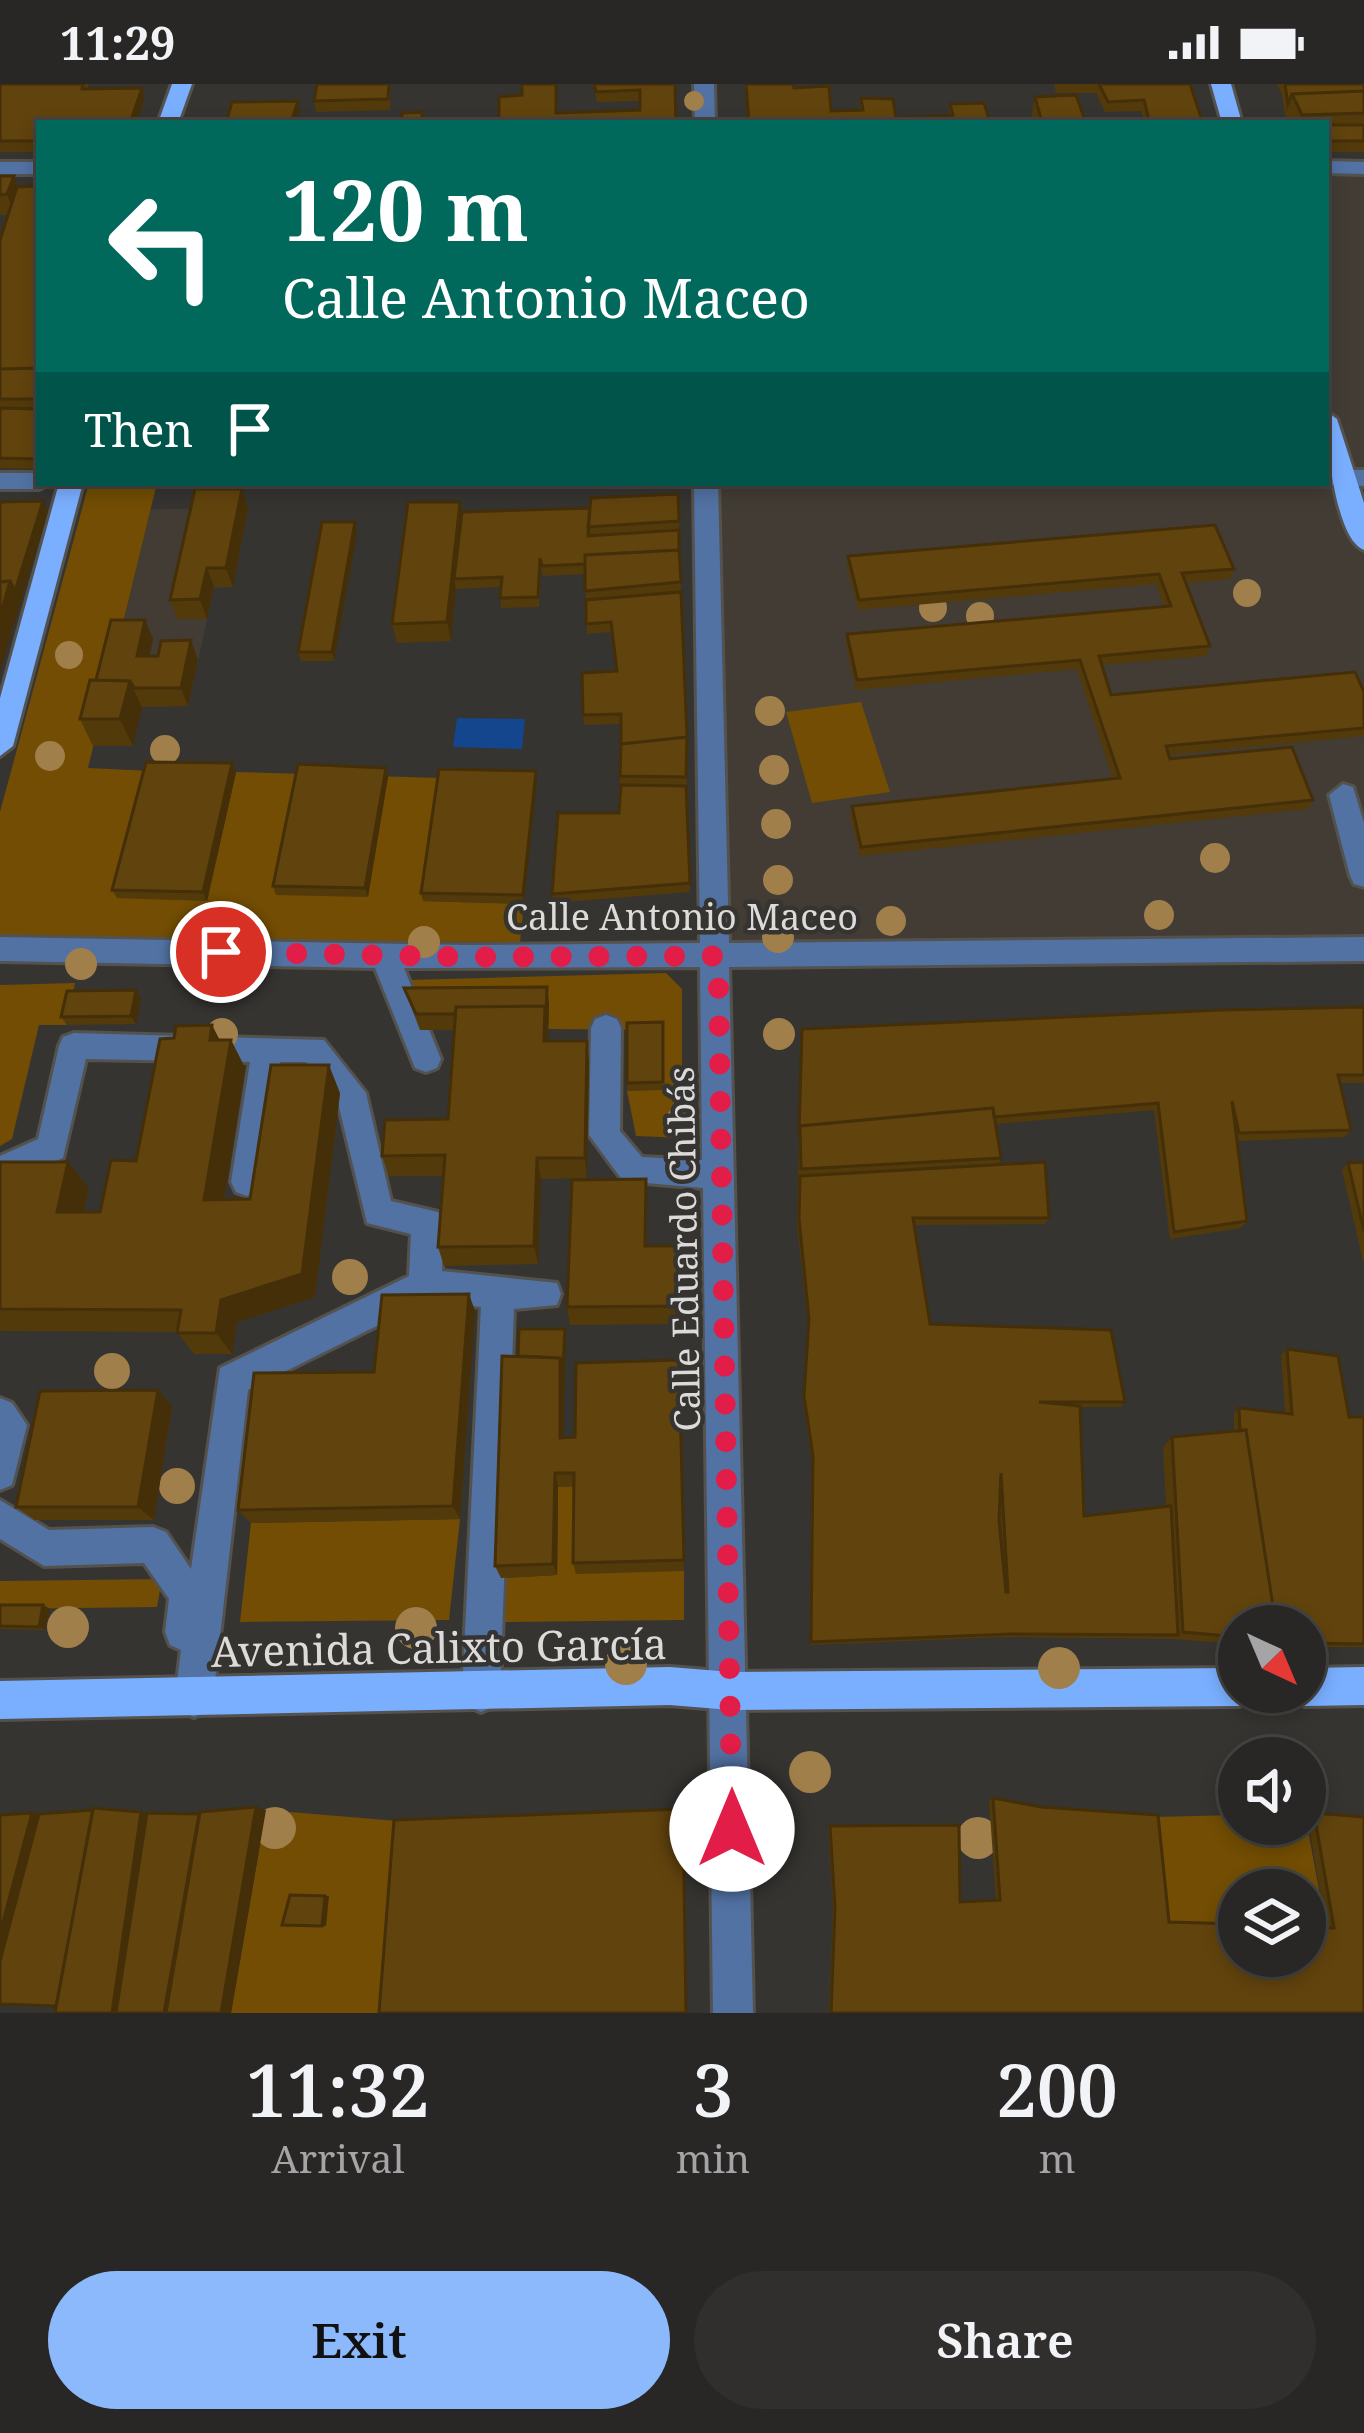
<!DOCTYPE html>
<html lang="en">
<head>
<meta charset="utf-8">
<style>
	body { margin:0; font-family:"Noto Serif",serif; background:#302f2d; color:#f1f3f6; height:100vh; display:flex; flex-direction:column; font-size:45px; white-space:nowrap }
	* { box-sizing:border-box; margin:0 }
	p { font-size:39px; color:#a5a5a7 }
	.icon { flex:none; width:66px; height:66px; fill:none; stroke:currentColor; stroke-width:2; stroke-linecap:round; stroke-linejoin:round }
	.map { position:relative; height:1929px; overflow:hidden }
	.side { display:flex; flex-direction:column; background:#282725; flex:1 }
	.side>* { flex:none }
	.top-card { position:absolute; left:36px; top:36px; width:1293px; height:366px; border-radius:0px; box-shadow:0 6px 18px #0003,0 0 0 3px #444442; background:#00695c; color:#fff; overflow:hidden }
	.needle { width:78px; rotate:136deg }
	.buttons { position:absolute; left:1218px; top:1521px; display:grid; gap:24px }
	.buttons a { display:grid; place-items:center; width:108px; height:108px; border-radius:50%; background:#282725; box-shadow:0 6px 18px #0003,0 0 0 3px #444442; font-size:60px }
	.pin { position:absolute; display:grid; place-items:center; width:102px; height:102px; color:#fff; margin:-51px; border:6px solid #fff; border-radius:50%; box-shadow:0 3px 12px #0007 }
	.me { position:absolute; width:132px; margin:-66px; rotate:0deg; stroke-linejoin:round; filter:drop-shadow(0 0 9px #0008) }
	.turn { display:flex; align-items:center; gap:42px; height:252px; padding:0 48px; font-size:54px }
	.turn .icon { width:156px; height:156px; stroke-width:2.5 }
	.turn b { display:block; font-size:84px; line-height:102px }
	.then { display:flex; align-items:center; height:114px; padding:0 48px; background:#0003; gap:24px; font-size:45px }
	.eta { display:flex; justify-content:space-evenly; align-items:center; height:204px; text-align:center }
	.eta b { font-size:72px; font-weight:600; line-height:84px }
	.action { display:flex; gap:24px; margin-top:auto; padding:24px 48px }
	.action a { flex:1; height:138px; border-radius:72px; background:#8cb9fc; color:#111; font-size:48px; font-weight:600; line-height:138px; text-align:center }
	.action a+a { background:#302f2d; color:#f1f3f6 }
	.status { display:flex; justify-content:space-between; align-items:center; height:84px; padding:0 60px; background:#282725; direction:ltr }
	.status svg { height:33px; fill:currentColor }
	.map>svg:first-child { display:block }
</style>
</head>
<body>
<div class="status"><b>11:29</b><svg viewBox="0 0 49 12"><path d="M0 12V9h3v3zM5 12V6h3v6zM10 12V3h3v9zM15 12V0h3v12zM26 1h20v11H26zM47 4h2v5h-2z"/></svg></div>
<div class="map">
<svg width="1364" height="1929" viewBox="0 0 1364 1929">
	<rect width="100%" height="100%" fill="#353431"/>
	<!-- built -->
	<path fill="#423c34" d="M1326,83l38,1v310h-18l18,63v408l-646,7 -12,-473h620l18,-6 -18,-58z
		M248,424l-15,79 -19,1 -26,118 -85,2 48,-199z"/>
	<!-- green -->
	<path fill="#724d03" d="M89,399h68l-69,285 63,3 56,129 29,-128 205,6 -18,123 101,3 -4,38 -520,-2v-128z
		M861,618l29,90 -78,11 -26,-91z
		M666,889l16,16v149l-46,-2 -9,-45 36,-2 -1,-59 -114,-1 1,-25h-140l-1,-24z
		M75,899l-8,42h-28l-27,114 -12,7v-161z
		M577,1402l107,85v49l-183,2v-44l56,-3 1,-88z
		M460,1435l-11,101 -209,2 11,-99z
		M162,1495l-5,28 -157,2v-28z
		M266,1726l132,11 -16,192h-151z
		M1305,1730l21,114 -21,-1v-37h-66v35l-76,-3 -11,-105 87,-2v9h66z"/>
	<!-- water -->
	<path fill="#14468d" d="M457,634l68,1 -3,30 -69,-2z"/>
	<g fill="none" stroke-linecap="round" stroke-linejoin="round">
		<defs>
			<path id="minor" d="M694,0h20l1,39h-20z
				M1326,77l38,1v12l-38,-1z
				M0,78h39v12h-39z
				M1326,386h38v16l-46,-2 8,-1z
				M0,389h39v10h11l-11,6h-39z
				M694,399h24l11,460 635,-6v24l-635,6 24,1046h-40l-10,-825 -80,-7 -34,-46 2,-107 4,-9 11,-4 11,4 4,9 -1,103 22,26 60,3 -2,-193 -296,1 37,91 -4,9 -11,4 -11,-4 -40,-100 -375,-7v-24l468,8 232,-2z
				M1343,700l10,3 11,36v64l-10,-3 -4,-8 -21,-81z
				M74,949l250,7 42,53 25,108 47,11 5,10 -1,49 115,12 4,11 -4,11 -43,4 -14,384 -6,13 -13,6 -13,-6 -6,-13 19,-386 -54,-6 -179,89 -35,308 -6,13 -13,6 -13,-6 -6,-13 6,-48 -11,-5 -5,-13 4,-33 -25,-36 -100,3 -44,-27v-39l49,30 104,-3 13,5 25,37 29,-201 189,-92 2,-42 -44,-11 -30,-124 -31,-37h-26l-22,130 -11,4 -11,-4 -5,-10 19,-120 -164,-3 -23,99 -63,27v-29l38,-17 21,-93 4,-9z
				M0,1314l12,5 15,22 -15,60 -12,5z"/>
			<path id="major" d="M172,0h20l-14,39h-20z
				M1211,0h20l11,39h-20z
				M1326,327l11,8 27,84v47c-29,-11 -38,-110 -38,-139z
				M59,399h24l-70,263 -13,10v-58z
				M670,1583l61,5 508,-4v24h16l-3,8 -13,6 -508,4 -61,-5 -670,14v-38z
				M1364,1583v38l-59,1 -13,-6 -3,-8h16v-24z"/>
		</defs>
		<!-- minor casing -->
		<use href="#minor" stroke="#53524f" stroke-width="6"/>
		<!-- major casing -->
		<use href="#major" stroke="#53524f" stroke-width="6"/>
		<!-- minor -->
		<use href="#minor" fill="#5272a3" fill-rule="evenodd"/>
		<!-- major -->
		<use href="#major" fill="#7aafff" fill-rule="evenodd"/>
	</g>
	<!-- trees -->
	<g fill="#a07f4b">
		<circle cx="694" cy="17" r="10"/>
		<circle cx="1247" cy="509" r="14"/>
		<circle cx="933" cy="524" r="14"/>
		<circle cx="980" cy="532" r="14"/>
		<circle cx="69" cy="571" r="14"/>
		<circle cx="770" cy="627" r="15"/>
		<circle cx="165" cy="666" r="15"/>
		<circle cx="50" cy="672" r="15"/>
		<circle cx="774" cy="686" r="15"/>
		<circle cx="776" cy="740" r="15"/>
		<circle cx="1215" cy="774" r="15"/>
		<circle cx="778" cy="796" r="15"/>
		<circle cx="1159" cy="831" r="15"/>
		<circle cx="891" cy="837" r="15"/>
		<circle cx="778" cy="853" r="16"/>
		<circle cx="424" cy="858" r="16"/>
		<circle cx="81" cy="880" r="16"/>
		<circle cx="222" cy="950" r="16"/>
		<circle cx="779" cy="950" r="16"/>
		<circle cx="682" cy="1037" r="16"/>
		<circle cx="350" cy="1193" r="18"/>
		<circle cx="112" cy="1287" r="18"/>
		<circle cx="177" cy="1402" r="18"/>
		<circle cx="68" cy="1543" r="21"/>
		<circle cx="416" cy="1544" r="21"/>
		<circle cx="626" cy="1580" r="21"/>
		<circle cx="1059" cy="1584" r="21"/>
		<circle cx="810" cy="1688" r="21"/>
		<circle cx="275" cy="1744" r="21"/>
		<circle cx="978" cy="1754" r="21"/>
	</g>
	<!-- wall -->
	<path fill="#533a0b" d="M0,0h88v4h54l3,10 -106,25v29h-39z
		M317,0h73v26l-74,2 -2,-11z
		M522,0h34l1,29 83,-3v-9l-43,1 -4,-18h82l1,39h-177v-26l23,-2z
		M745,0h48l1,4 37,23h29l1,-13 35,20 53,-2 1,-12 40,18 41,-3 4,-22 51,25 58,-1 -3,-10 -36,1 -9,-19h-40l-2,-9h136l13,39h-455z
		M1277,0h87v68h-38v-29h-37l-4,-8 -3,-21z
		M0,92l17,11 22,-1v283l-39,-1v-228l9,-25h-9z
		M242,405l6,19 -15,79h-19l-7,32h-30l-7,-19z
		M678,410l12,398 -137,11 -1,-9 67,-81 2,-89 -37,1 -1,-10 33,-44 -5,-39 -24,2 -2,-60 -42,2 -2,-8 -2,39 -38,1v-21l-45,2 -5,52 -54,2 -5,-19 70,-112 128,-4z
		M355,438l2,10 -23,129h-33l-3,-9z
		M848,472l386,13 -4,10 -44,4 24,63 -4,10 -104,9 9,30 253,-3v44l-195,19 1,4 143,41 -5,9 -448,47 -10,-40 2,-10 261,-27 -36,-110 -221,21 -10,-46 1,-10 317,-28 -8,-22 -298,26 -11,-44z
		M153,555l-4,17 49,4 -10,46 -46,1 -9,39h-40l-13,-27 16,-39z
		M232,679l4,9 -29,129 -90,-3 -5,-8z
		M386,684l2,9 -20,120 -92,-2 -3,-9z
		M537,696l-13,124 -101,-3 -2,-8z
		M547,903l2,16 -1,38h39l2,22 -2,115 -46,1 -3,85 -94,2 -6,-19 6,-71h-55l-7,-20 66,-37 6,-89h-34l-16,-42z
		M141,915l-5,25 -69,1 -6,-8z
		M1364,923v76h-24l11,47 -6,7 -108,4 10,80 -6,7 -71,11 -16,-129 -159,14 6,34 -3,7 51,53 -4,6 -131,1 16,99 195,78 -4,5h-41l4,109 82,-9 -3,-60 9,-10 62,-6v-18l5,-5 46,5 -4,-58 6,-6 62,68h15v230h-59v-21h-66v18l-66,-5 -167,-2 -196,8 2,-184 -9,-60 5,-76 -11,-100 4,-188z
		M663,938v68l-36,1v-68z
		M219,956h12l14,28 -21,132 26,-1 90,-106 -25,204 -78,25 -5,32h-38l-17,-22 -177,-1v-169h68l21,26 -6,24h17z
		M1364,1078v103l-22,-95 6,-7z
		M646,1095l1,67 37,60v18l-114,1 -3,-18z
		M475,1227l-15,208 -209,4 -13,-13 136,-138z
		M566,1251l-3,103 12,-1 104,-77 5,211 -108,3 -3,-11 1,-77 -16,1 -1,88 -56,3 -6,-12 23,-210z
		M172,1322l-18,114h-119l-19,-13z
		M0,1521h43l7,4 -5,21 -45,-1z
		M993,1714l176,124 157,5 -19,-113 7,-1 50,200h-535l4,-105 -5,-80 2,-2 130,76 36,-2 -7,-100z"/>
	<!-- shaded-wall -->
	<path fill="#442f09" d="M142,4l3,10 -8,25h-7z
		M298,17l2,10 -4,12h-5z
		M14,92l7,21 -6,18 -8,-21z
		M242,405l6,19 -15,79 -7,-19z
		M43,417l5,10 -48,160v-54l10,-36z
		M460,418l3,20 -9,57 2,10 -5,52 -4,-19z
		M355,438l2,10 -23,129 -2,-9z
		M207,484l7,19 -7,32 -7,-20z
		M145,536l8,19 -8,36 -8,-19z
		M191,556l7,20 -10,46 -7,-18z
		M130,597l12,27 -9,38 -13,-27z
		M232,679l4,9 -29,129 -4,-9z
		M386,684l2,9 -20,120 -3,-9z
		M536,687l1,9 -13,124 -1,-9z
		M547,903l2,16 -2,61 -3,-23z
		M136,906l5,9 -5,25 -5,-8z
		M212,941l15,29 -17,-14z
		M231,956l14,28 -25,157 -16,-25z
		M587,957l2,22 -2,115 -2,-20z
		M329,981l11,28 -25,204 -78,25 -5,32 -16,-21 5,-33z
		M537,1074l4,21 -3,85 -4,-18z
		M68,1078l21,26 -11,48 -21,-24z
		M469,1210l6,17 -15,208 -7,-13z
		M565,1245l1,6 -3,117 -3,-14v-80z
		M158,1306l14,16 -18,114 -16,-13z
		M555,1389l3,14 -1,88 -4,-11z
		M43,1521l7,4 -5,21 -6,-3z
		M256,1723l10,3 -35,203h-10z
		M141,1728l12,3 -28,198h-13z
		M32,1729l15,2 -47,176v-58z
		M325,1812h4l-3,30h-4z"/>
	<!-- building -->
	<path fill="#61430d" stroke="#442f09" stroke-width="3" fill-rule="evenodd" d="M0,0h83l-1,5 60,-1 -12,35h-91v18h-39z
		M317,0h72l-1,15 -74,2z
		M522,0h34v29l84,-3v-20l-44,2 -2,-8h81l1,39h-177v-26l23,-2z
		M746,0h47l1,4 35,-2 2,25 32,-1 -2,-12 32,1 3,19 57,-3 -3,-11 34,-1 6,19 46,-3 2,4h-289z
		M1099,0h91l13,39h-117l63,-3 -5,-20 -36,2z
		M1285,0h79v7l-72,3 -4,10z
		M1364,7v22l-62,2 -10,-21z
		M1076,11l10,28h-44l-7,-26z
		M298,17l-7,22h-65l6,-21z
		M422,28v11h-20v-10z
		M1326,41h38v16h-38z
		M0,92h14l-7,18 -7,1z
		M39,102v182l-39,1v-129l17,-53z
		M39,284v31h-39v-30z
		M0,324l39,1v50l-39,-1z
		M195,405h47l-16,79h-19l-7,31 -30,1z
		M678,410l1,27 -91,6 3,-29z
		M43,417l-28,90 -5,-10 -10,1v-80z
		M408,418h52l-13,120 -55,2z
		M590,424l-2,28 91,-6v20l-94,5v9l-43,2 -2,-8 -2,39 -38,1 2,-21 -48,2 8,-67z
		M322,438h33l-23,130h-34z
		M1215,441l19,44 -52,4 28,73 -111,10 12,39 244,-23 9,20v36l-198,18 4,13 122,-12 21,53 -452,47 -9,-41 268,-28 -40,-118 -223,20 -10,-46 324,-28 -12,-32 -300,26 -11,-44z
		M679,466l2,32 -96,9v-36z
		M10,497l-10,36v-35z
		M681,508l6,145 -66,7v-30l-38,1 -1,-42 35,-2 -6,-49 -25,2v-24z
		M111,536h34l-8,36h21l3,-15 30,-1 -10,48h-47l-4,-7 -34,-1z
		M90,596l40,1 -10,38h-40z
		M687,653l-1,40 -66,-1 1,-32z
		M146,678l86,1 -29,129 -91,-2z
		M298,680l88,4 -21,120 -92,-2z
		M439,685l97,2 -13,124 -102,-2z
		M621,701l65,1 4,97 -138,11 6,-81h61z
		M547,903l-1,26 -1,-7 -89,1 -1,7h-39l-12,-26z
		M136,906l-5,26 -70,1 6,-26z
		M545,922l-1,35h43l-2,117h-48l-3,88 -96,1 7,-92 -63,1 3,-36 63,-1 8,-112z
		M1364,923v68h-26l13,55 -112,3 -7,-32 15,120 -73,11 -16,-129 -164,14 -1,-9 -193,18 -1,7 3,-104 419,-19z
		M663,938v60l-36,1v-60z
		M212,941l-2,15h21l-27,160 46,-1 21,-134h58l-27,209 -81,26 -5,33h-39l4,-23 -181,-1v-147h68l-11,50h43l11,-52 25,1 24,-122 14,-1 2,-12z
		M993,1024l8,50 -200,11 -1,-43z
		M1045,1078l4,56h-136l17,106 181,6 14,72h-86l41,4 4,110 87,-10 7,129 -168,-1 -199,8 2,-186 -9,-60 5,-77 -10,-100 1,-43zM1001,1389l7,119h-2l-7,-72z
		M1364,1078v69l-16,-68z
		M646,1095l-1,67h39v60l-117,1 5,-127z
		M469,1210l-16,212 -215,4 16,-137 120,-1 8,-77z
		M519,1245h46l-2,39 -3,-10 -42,-2z
		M1287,1265l51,7 11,61h15v227l-59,-1v-17h-29l-30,-196 -6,1 -1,-23 53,6z
		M502,1272l58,2v80l15,-1 1,-74 103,-3 5,200 -111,3 1,-90h-19l-2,91 -58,2z
		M158,1306l-20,117h-122l24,-116z
		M1246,1346l30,196h-37v11l-56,-5 -11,-195z
		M0,1521h43l-4,22 -39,-1z
		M993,1714l48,9 117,8 11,107 70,2v32h66v-29l29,1 -20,-115 50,4v196h-533l4,-105 -5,-82 129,-1 1,77 40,-2z
		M256,1723l-35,206h-55l34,-201z
		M93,1724l48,4 -29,201h-57z
		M683,1725l3,204h-307l15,-193z
		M93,1726l-37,196 -56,-2v-43l39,-147z
		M32,1729l-32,120v-118z
		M147,1729l52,1 -35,199h-48z
		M290,1811l35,1 -3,30 -40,-1z"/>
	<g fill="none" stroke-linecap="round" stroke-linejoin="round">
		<!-- route -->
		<path stroke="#e11d48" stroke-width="21" stroke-dasharray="0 37.8" d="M221,868l247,5 250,-1 14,873"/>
	</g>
	<g text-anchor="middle" stroke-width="9" stroke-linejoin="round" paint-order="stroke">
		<!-- street labels -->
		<g font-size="36" fill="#dcdbda" stroke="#353431">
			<text x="682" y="846">Calle Antonio Maceo</text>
			<text transform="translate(684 1165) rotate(-91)" y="13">Calle Eduardo Chibás</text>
		</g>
		<!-- near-street labels -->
		<g font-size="42" fill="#dcdbda" stroke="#353431">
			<text transform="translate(439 1564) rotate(-1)" y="15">Avenida Calixto García</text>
		</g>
	</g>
</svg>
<div class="buttons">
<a><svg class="needle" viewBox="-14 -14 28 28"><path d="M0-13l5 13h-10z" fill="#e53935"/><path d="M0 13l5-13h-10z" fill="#a5a5a7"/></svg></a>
<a><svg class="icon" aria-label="sound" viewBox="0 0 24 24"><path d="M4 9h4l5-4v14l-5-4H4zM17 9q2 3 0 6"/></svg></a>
<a><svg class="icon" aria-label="layers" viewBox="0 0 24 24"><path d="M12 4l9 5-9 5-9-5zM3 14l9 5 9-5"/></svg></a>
</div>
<div class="pin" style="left:221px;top:868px;background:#d93025"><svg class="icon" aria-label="arrive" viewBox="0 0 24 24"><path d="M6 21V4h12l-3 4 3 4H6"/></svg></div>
<svg class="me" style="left:732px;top:1745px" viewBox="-20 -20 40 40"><circle r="19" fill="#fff"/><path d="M0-13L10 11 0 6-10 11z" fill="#e11d48"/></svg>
<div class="top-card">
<div class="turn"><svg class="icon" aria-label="left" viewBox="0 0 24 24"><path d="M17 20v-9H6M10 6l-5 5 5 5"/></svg><div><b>120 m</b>Calle Antonio Maceo</div></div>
<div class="then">Then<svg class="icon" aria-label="arrive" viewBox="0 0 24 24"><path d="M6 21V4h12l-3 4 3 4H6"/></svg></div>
</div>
</div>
<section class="side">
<div class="eta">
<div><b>11:32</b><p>Arrival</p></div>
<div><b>3</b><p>min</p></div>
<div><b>200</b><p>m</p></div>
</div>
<div class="action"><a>Exit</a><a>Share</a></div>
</section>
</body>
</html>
